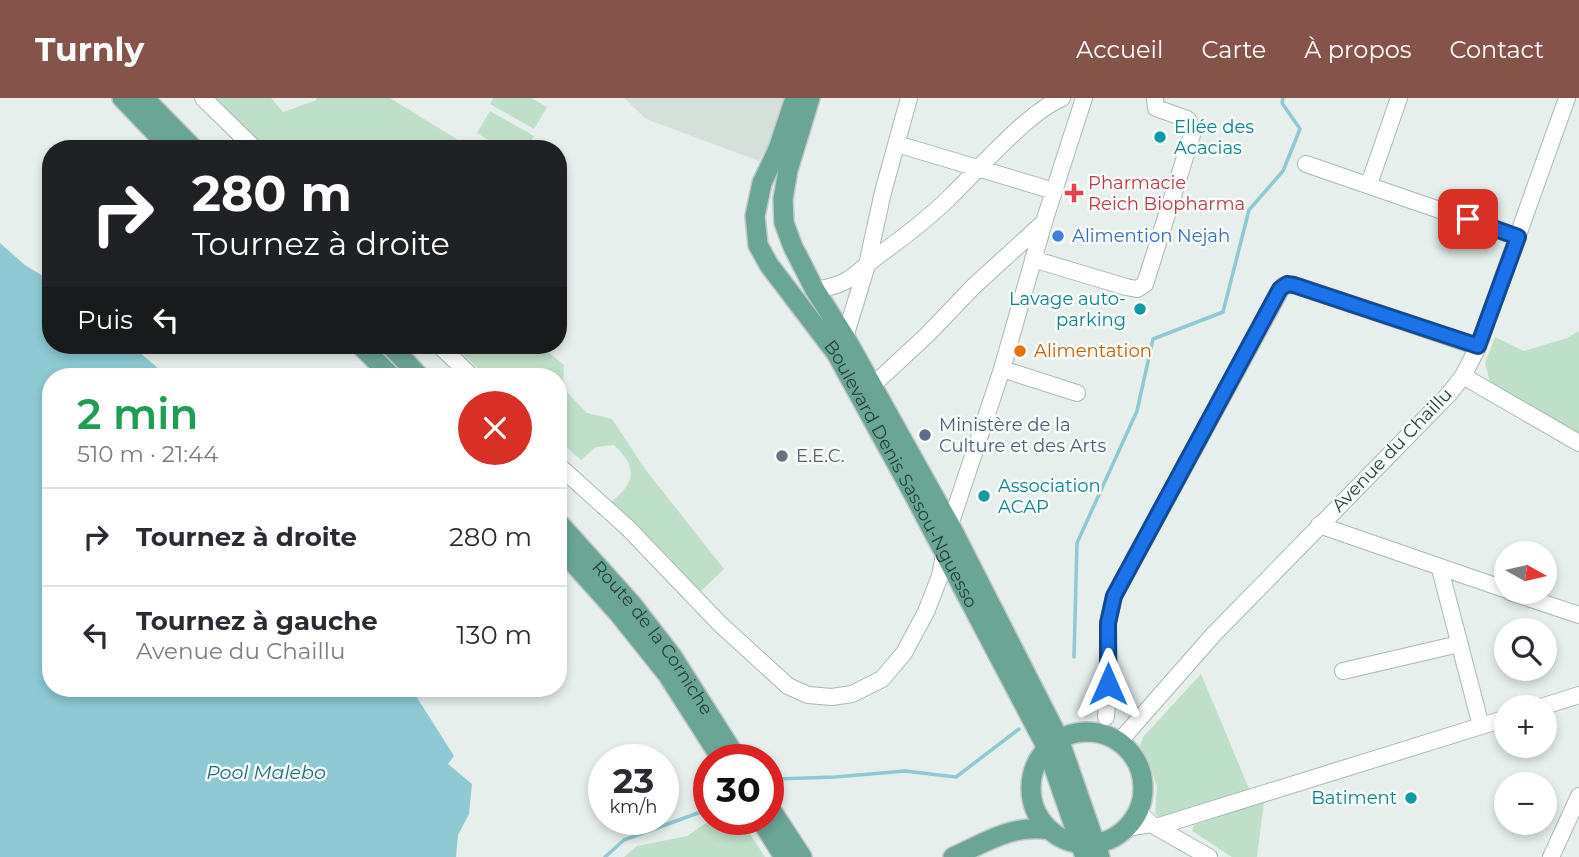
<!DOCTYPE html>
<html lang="fr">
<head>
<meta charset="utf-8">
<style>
	body { margin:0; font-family:Montserrat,sans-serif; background:#f2f2f3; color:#2b2b33; height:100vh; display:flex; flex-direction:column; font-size:26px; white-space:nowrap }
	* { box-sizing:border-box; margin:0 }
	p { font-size:23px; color:#7c7c81 }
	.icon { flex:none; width:38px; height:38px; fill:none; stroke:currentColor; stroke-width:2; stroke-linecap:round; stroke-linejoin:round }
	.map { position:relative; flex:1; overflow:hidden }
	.details { position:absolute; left:42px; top:270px; width:525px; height:329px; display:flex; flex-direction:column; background:#fff; border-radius:28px; box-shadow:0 4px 10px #0003 }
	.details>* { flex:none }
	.top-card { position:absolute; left:42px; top:42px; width:525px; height:214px; border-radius:28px; box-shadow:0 4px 10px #0003; background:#202124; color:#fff; overflow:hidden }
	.needle { width:46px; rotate:98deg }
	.tools { position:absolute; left:1494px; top:443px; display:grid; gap:14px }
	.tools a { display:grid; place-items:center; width:63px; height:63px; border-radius:50%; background:#fff; box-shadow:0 4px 10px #0003; font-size:35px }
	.speed { position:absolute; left:588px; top:646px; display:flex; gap:14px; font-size:35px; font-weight:700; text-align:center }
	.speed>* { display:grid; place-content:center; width:91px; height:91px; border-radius:50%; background:#fff; box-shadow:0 4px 10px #0003; line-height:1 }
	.speed small { font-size:18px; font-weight:400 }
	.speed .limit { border:10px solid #d22; background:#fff; color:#111 }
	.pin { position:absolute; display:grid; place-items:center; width:60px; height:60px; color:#fff; margin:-30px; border-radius:14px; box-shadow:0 4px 10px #0006 }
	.me { position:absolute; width:77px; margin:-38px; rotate:0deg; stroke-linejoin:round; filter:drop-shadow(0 0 5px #0008) }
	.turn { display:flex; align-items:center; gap:24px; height:147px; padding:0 35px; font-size:32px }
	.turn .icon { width:91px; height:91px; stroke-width:2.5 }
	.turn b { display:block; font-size:49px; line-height:60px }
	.then { display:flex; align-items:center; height:66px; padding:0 35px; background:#0003; gap:14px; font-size:26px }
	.round { display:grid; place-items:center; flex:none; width:74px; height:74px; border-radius:37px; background:#f2f2f3 }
	.summary { display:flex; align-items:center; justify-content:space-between; height:119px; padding:0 35px }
	h1 { font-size:42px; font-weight:600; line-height:52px; color:#1e9e55 }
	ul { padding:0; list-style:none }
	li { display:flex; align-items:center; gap:21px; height:98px; padding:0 35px; border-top:2px solid #e1e1e2 }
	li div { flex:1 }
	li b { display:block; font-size:26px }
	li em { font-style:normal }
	header { display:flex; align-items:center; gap:42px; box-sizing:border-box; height:98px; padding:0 35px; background:#855347; color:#fff }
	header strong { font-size:33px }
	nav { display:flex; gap:38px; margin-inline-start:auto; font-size:24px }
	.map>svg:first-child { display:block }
</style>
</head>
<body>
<header>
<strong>Turnly</strong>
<nav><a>Accueil</a><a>Carte</a><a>À propos</a><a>Contact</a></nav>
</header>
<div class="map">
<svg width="1579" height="759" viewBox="0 0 1579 759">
	<rect width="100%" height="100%" fill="#e6efeb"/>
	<!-- built -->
	<path fill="#d4dfda" d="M624,0h161l-12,39 -14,24 -113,-42z"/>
	<!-- green -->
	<path fill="#bfe0c8" d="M215,0h56l12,14 34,-12 -1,-2h74l83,51h-88l-2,-3 -6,3h-111z
		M493,0h38l16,9 -13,22 -44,-25z
		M490,13l44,25 -7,13h-23l-27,-16z
		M1579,233v104l-89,-53 -5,-19 10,-26 29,14 43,-13z
		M452,247h88l24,20 -1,23 24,25 25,6 33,50 79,100 -24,23 -90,-89c26,-21 28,-35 4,-58l-18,2 -15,13 -23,-20v-64h-71z
		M1201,576l49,117 -86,29 -9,-6 2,-27 -6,-20 -11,-21 3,-9z
		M1264,704l-7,55h-25l-40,-26 2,-6z
		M712,721h28l25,38h-141l13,-11 50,-10z"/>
	<!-- water -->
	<path fill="#8ec9d4" d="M0,145l25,22 26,16v64h80l36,31h-116v312h360l43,68 -6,8 24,20 -3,30 -11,21 -2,22h-456z"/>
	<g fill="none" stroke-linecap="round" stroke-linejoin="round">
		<!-- stream -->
		<path stroke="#8ec9d4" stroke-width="3.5" d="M1074,559l3,-114 60,-132 16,-72 70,-27 26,-102 34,-39 17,-42 -18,-26 1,-5
			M768,684l8,-3 59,-2 70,-6 51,6 63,-48
			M605,759l19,-17 85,-31"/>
		<defs>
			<path id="minor" d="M203,0l52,51
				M897,46l157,47
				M1306,66l212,73
				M1369,86l30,-86
				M1033,161l93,28 11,2 8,-5 47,-149v-8l-5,-8 -31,-11 -1,-10
				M815,192c37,-6 36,-14 64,-35 25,-18 49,-36 71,-58 29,-28 77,-84 112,-99
				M845,239l22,-72 16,-73 26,-94
				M439,247l32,31
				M1002,271l75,24
				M1463,278l116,67
				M872,288l55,-51 47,-49 68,-62
				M558,367l70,63 92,96 68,62 20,9 24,2 20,-3 30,-15 22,-26 22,-41 14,-36 10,-51 52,-156 42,-147 40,-124
				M1319,427l188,65
				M1440,471l41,157
				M1510,494l69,23
				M1343,573l116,-27
				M1541,609l38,-12
				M1106,619l3,-51 -1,-43 6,-27 169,-310 11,-1 184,62
				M1119,644l95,-108 235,-240 14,-18 15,-29 89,-249
				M1138,713l13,13 58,33
				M1156,729l351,-109
				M1126,730l25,-4
				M1551,759l28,-61"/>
			<g id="major">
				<path d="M122,0l49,51"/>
				<path d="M144,0l50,51"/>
				<path id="s1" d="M795,0l-17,51 -16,34 -7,33 3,29 11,20 67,88 79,144 132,251 38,109"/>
				<path d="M810,0l-22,72 -5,29 1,24 9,24 22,43 30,47 105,188 109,214 41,118"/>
				<path d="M360,247l31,31"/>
				<path d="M390,247l29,31"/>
				<path id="s2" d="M558,424l73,81 41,53 66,104"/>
				<path d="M558,448l61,68 48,60 55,86"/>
				<circle cx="1087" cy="690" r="56"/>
				<path d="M768,707l34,52"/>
				<path d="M760,721l24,38"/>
				<path d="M953,759c34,-15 58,-33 97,-27"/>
			</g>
		</defs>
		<!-- minor casing -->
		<use href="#minor" stroke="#a8b8b2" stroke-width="18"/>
		<!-- major casing -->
		<use href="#major" stroke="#c2cac8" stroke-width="22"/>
		<!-- minor -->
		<use href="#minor" stroke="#fff" stroke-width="16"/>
		<!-- major -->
		<use href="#major" stroke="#6aa596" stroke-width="19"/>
	</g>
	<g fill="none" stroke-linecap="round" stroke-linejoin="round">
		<defs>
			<path id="route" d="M1108,586v-61l6,-27 166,-307 7,-5 7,1 184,61 40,-109 -50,-18"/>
		</defs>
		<!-- route casing -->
		<use href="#route" stroke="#114b97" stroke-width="18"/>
		<!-- route -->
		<use href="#route" stroke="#1a73e8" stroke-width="12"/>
	</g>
	<!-- markers -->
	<g fill="#0f9aa8" stroke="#f7fbf9" stroke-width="2.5">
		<circle cx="1160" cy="39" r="7"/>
		<circle cx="1140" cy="211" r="7"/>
		<circle cx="984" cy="398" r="7"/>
		<circle cx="1411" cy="700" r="7"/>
	</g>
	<path fill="#e0444e" stroke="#f7fbf9" stroke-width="2.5" d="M1070.5 84.5h7v7h7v7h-7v7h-7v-7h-7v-7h7z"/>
	<circle fill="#3f7fe0" stroke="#f7fbf9" stroke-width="2.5" cx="1058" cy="138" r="7"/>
	<circle fill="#e8710a" stroke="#f7fbf9" stroke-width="2.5" cx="1020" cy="253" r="7"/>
	<circle fill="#5c6f8a" stroke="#f7fbf9" stroke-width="2.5" cx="925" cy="337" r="7"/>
	<circle fill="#6b7280" stroke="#f7fbf9" stroke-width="2.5" cx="782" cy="358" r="7"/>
	<g text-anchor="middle" stroke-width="5" stroke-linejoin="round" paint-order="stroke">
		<!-- culture labels -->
		<g font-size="18" fill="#0d838f" stroke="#f7fbf9" text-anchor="start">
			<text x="1174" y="35">Ellée des<tspan x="1174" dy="21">Acacias</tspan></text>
			<text x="1126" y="207" text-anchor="end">Lavage auto-<tspan x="1126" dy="21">parking</tspan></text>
			<text x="998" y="394">Association<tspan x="998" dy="21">ACAP</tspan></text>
			<text x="1397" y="706" text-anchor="end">Batiment</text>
		</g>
		<!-- health labels -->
		<g font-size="18" fill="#be3a42" stroke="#f7fbf9" text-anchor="start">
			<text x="1088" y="91">Pharmacie<tspan x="1088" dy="21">Reich Biopharma</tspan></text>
		</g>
		<!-- shop labels -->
		<g font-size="18" fill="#366cbe" stroke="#f7fbf9" text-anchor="start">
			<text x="1072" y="144">Alimention Nejah</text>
		</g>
		<!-- food labels -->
		<g font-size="18" fill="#c56008" stroke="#f7fbf9" text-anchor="start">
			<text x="1034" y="259">Alimentation</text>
		</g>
		<!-- service labels -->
		<g font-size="18" fill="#4e5e75" stroke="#f7fbf9" text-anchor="start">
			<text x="939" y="333">Ministère de la<tspan x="939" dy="21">Culture et des Arts</tspan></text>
		</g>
		<!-- street labels -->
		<g font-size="18" fill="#24423a" stroke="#f7fbf9">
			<text transform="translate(1392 352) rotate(-46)" y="6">Avenue du Chaillu</text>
			<text dy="6" stroke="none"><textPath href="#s1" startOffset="425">Boulevard Denis Sassou-Nguesso</textPath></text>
			<text dy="6" stroke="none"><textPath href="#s2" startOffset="150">Route de la Corniche</textPath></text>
		</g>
		<!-- worship labels -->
		<g font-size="18" fill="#5b616d" stroke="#f7fbf9" text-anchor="start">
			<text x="796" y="364">E.E.C.</text>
		</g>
		<!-- water labels -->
		<g font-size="19" font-style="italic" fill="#1c6f80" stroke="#f7fbf9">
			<text x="266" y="681">Pool Malebo</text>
		</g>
	</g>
</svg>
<div class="tools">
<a><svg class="needle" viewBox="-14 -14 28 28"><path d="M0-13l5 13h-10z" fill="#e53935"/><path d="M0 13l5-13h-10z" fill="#7c7c81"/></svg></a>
<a><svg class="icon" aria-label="search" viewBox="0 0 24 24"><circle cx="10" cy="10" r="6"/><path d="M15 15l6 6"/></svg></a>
<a>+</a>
<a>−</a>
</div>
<div class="speed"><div>23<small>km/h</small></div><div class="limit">30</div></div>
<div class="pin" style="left:1468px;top:121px;background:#d93025"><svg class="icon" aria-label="arrive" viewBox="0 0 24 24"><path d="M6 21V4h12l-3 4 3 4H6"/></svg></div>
<svg class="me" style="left:1108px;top:586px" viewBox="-20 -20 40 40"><path d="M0-17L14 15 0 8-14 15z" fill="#1a73e8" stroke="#fff" stroke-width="4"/></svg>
<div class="top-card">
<div class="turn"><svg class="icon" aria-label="right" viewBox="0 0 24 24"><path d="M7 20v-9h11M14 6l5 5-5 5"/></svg><div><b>280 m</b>Tournez à droite</div></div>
<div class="then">Puis<svg class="icon" aria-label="left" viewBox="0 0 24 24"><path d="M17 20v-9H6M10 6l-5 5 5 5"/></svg></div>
</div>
<section class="details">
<div class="summary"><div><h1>2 min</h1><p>510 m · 21:44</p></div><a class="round" style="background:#d93025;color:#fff"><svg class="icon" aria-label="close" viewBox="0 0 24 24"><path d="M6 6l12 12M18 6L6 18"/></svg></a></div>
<ul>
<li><svg class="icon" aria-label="right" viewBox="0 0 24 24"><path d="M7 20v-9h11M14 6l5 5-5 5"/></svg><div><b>Tournez à droite</b></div><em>280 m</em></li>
<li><svg class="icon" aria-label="left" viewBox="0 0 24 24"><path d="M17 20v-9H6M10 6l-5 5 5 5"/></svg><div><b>Tournez à gauche</b><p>Avenue du Chaillu</p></div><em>130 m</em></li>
</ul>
</section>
</div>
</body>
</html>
